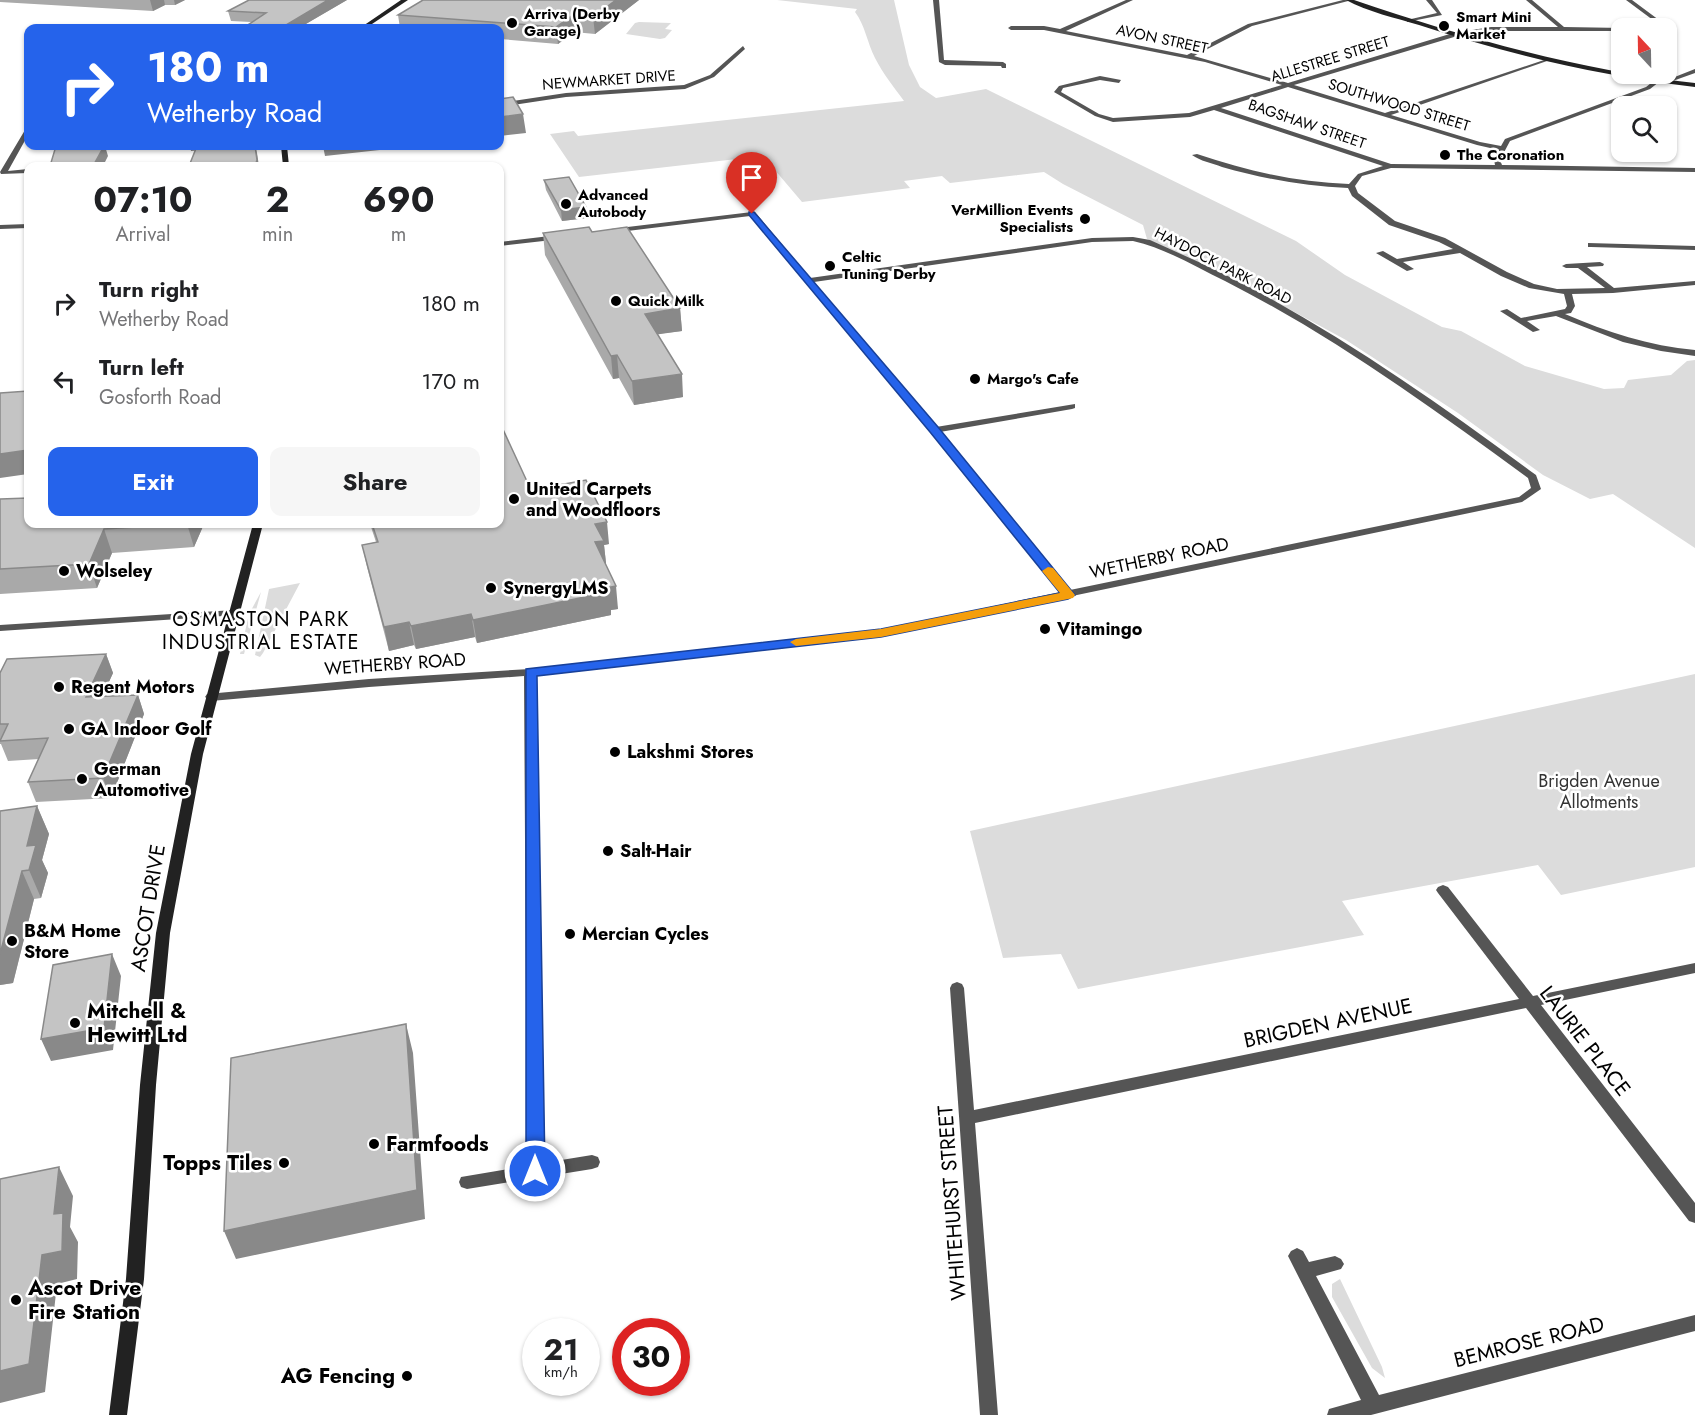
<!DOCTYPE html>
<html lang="en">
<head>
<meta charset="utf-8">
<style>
	body { margin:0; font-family:Jost,sans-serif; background:#f6f6f6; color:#202124; height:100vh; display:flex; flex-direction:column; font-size:22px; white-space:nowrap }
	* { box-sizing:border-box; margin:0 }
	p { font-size:20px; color:#757577 }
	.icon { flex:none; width:33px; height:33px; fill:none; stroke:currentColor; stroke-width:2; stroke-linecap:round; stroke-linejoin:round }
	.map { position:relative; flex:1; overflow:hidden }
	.drawer { position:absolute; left:24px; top:162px; width:480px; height:366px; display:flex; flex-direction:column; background:#fff; border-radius:12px; box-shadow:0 2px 4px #0004 }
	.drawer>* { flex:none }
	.banner { position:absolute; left:24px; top:24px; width:480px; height:126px; border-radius:12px; box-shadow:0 2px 4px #0004; background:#2563eb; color:#fff; overflow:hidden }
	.needle { width:39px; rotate:338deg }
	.tools { position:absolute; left:1611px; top:18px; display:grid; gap:12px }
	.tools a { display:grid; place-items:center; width:66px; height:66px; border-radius:12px; background:#fff; box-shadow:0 2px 4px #0004; font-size:30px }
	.speed { position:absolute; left:522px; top:1318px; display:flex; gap:12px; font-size:30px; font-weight:700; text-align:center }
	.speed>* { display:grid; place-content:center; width:78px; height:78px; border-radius:50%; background:#fff; box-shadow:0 2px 4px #0004; line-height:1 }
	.speed small { font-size:15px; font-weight:400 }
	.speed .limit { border:9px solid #d22; background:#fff; color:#111 }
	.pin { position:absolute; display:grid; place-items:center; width:51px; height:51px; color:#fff; margin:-62px -26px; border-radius:50% 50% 50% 0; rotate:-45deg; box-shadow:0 0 6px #0007 }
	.pin .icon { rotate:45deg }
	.me { position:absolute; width:66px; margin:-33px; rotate:0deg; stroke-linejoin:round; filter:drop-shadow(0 0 4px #0008) }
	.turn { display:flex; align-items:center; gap:21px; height:126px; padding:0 24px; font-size:27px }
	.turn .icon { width:78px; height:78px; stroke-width:2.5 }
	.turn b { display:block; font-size:42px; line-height:51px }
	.eta { display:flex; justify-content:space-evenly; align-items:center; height:102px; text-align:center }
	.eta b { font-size:36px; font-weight:700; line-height:42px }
	.cta { display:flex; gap:12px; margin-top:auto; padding:12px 24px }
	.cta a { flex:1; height:69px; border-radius:12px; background:#2563eb; color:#fff; font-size:24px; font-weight:700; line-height:69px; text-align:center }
	.cta a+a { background:#f6f6f6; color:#202124 }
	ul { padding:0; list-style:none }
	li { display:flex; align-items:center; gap:18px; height:78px; padding:0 24px }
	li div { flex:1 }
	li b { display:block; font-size:22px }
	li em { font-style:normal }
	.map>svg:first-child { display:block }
</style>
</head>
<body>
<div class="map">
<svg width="1695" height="1415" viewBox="0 0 1695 1415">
	<rect width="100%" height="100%" fill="#fff"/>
	<!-- green -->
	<path fill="#dcdcdc" d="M777,0h117l15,65 11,22 16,11 50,-9 310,152 49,34 97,52 19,4 64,35 79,23 20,-1 4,-8 43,-5 16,-14 8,-1v188l-82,-54 -23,5 -47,-24 -85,-62 -112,-73 -105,-57 -94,-44 -4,-14 -80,-41 -19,-12 -94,11 -8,-7 -38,5 6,7 -108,14 -39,-46 -184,21 -29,-43 24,-3 4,5 326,-35c-10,-14 -21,-27 -29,-43 -8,-16 -10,-33 -20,-46l2,-3z
		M639,22l32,1 -6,6 7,1 -7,8 -5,1 -34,-5 9,-11z
		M300,583l-37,70 -3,4 -5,-2 14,-66z
		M261,592l-17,62h-4l9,-40z
		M1695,674v193l-134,28 -23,-30 -196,36 22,34 -286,54 -17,-35 -58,4 -33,-127z
		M1340,1279l42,88 3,11 -13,-10 -40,-71v-13z"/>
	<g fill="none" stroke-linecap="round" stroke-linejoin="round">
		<!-- street -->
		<path fill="#555" fill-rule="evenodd" d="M933,0h6l5,60 59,2 3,2v4h-4l-1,-2 -56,-1 -6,-3z
			M1126,0h7l-67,31 121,24 61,-31 95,-24h9l-100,26 -58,30 94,27 165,-50 38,-6h67l-32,-27h6l32,27 60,1 -2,3h-131l-37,6 -160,48 91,28 162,-54v2l-156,54 89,27 21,4 4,-7 141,-52 9,-7h4v2l-9,7 -140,52 -10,19 2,5 193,3v4l-304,-4 -29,8 -7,10 3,7 37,28 50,17 62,34 27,12 23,5 48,-1 -27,-20h-12l-4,-2 4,-2 34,-2 4,2 -1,2 -16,1 27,21 81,-7v4l-82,8 -41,1 3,12 -4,7 -6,1c42,18 84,32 130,36v6l-34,-5 -38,-9 -67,-26 -29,5 13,9 -7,2 -33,-21 7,-2 14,9 44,-9 2,-3 -3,-12 -35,-6 -28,-12 -41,-23 -57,9 11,7 -7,2 -31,-18 7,-2 14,8 56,-10 -14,-7 -50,-17 -37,-29 -4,-8c-43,-2 -84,-9 -126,-21 -10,-4 -22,-6 -30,-12l5,-1c50,17 99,28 152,30l9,-10 25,-8 -169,-56 -24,7 -77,5 -18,-6 -41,-24 5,-6 41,-10 21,4 -2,3 -19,-3 -37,8 -2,4 38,22 14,4 76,-5 93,-28 -77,-23 -161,-32h-33l-3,-2 3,-2h33l16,3zM1288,87l189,58 22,5 -5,10 1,5 -104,-1 -170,-56z
			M1426,0h6l10,15 -35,7v-2l30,-7z
			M1626,0h6l35,26 -2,2h-5l1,-2z
			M743,46l2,3 -31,28 -29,12 -119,8 -66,10v-4l66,-10 118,-8 26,-10z
			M1695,69v4l-28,10 -5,-1z
			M28,128v7l-20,36 20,-2v4l-27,1 -1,-2 25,-42z
			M752,212h3l55,66 282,-40 41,-1 17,3c35,16 70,31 103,49 100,54 192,119 283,186l5,14 -19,13 -641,134 -345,39 7,488 49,-8 6,2 2,5 -2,5 -6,2 -125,20 -6,-2 -2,-5 2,-5 66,-11 -3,-490 -155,11 -158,14 -6,-4 2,-3 162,-15 161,-10 351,-39 179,-38 -129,-160 -181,-216 -139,17 -4,-2 4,-2zM1133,241c32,7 63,26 92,40 108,55 206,126 303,197l3,10 -12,9 -449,93 -130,-158 132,-23 3,-1v-4l-139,23 -122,-145 278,-40z
			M28,224v4l-28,1v-4z
			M558,235h3v4l-61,7v-4z
			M1588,243l107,3v4l-104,-3h-3z
			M234,610l6,3 -2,2 -238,16v-6z
			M1443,885l5,2 85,109 162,-33v10l-154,32 154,198v20l-6,-2 -163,-213 -551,115 23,292h-18l-30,-427 2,-4 5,-2 5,2 2,4 10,122 545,-111 -81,-106 -2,-3 2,-3z
			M1297,1248l6,3 6,11 26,-6 6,3 3,5 -3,5 -25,7 63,119 316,-80v16l-324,84h-44l2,-6 32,-9 -73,-144 3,-5z"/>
		<!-- secondary -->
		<path fill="#222" fill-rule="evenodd" d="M401,0h7l-42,28h-6z
			M1346,0h8c112,38 224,70 341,83v4c-94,-11 -185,-32 -276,-62 -23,-7 -51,-13 -73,-25z
			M281,146h6l2,20h-6z
			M253,524h10l-60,230 -33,179 -14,152 -12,194 -17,136h-18l17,-136 14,-194 16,-152 35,-179z"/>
	</g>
	<!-- wall -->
	<path fill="#a9a9a9" d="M0,0h185l-10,5h-10l-12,6 -153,-9z
		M249,0h98l-43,25 -73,-4 -3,-10z
		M423,0h216l-44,34 -21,-2 -16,12 -58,-5v-11h-100l-2,-13z
		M544,180l42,27 1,11 -25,3 -16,-31z
		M592,232l88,76 2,23 -25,3 26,63 -49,8 -15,-27 -6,1 -68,-124 -2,-22z
		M531,490l78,54 -5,1 2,18 -1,1 13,45 -7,1v5l-134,28 -2,-6 -59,12 -2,-4 -25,6 -22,-84 -5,-22 14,-3 -6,-18h130z
		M0,499l28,25h176l-10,23 -82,6 -15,35 -97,6z
		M106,654l7,19 -11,24 36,-2 6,19 -33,84 -75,4 -8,-20 11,-23 -31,2 -7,-17h-1v-71z
		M37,806l12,28 -7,26 6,13 -7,25 -7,1 -21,84 -13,2v-174z"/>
	<!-- shaded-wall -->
	<path fill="#898989" d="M150,0h14l1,5 -12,6z
		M174,0h11l-10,5z
		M328,0h19l-48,28 -13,-3z
		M616,0h23l-44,34 -2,-17z
		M573,15l1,17 -16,12 -2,-17z
		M523,114l3,19 -26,3v-19z
		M104,146h1l3,10 -5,10h-10z
		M190,146h11l2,4 -12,1z
		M255,146l2,7 2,13h-4z
		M323,146h93l-91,10z
		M586,207l1,11 -25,3 -1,-11z
		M680,308l2,23 -36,5 -1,-22z
		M617,355l2,23 -6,1 -2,-23z
		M682,374l1,23 -49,8 -2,-24z
		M28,450v24l-28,4v-24z
		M607,522l2,22 -5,1 2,18 -8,2 -3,-23v-18z
		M187,524h17l-10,23z
		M104,529l8,24 -15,35 -8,-24z
		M616,586l2,23 -7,1v5l-134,28 -4,-23z
		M471,614l4,23 -59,12 -5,-23z
		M409,622l5,23 -25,6 -5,-24z
		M106,654l7,19 -20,44 -7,-20z
		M138,695l6,19 -33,84 -8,-20z
		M37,806l12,28 -7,26 6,13 -7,25 -12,-28 -2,-24z
		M22,871l12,28 -21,84 -13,2v-31z
		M112,954l9,22 -8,74 -62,11 -10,-22z
		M406,1024l7,29 12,166 -189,40 -12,-28z
		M59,1167l14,29 -3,31 8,15 -1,37 -20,5 -12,108 -45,11v-32l42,-116 12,-41z"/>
	<!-- building -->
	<path fill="#c4c4c4" stroke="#898989" stroke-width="1.5" d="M249,0h79l-42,25h19l-4,3h-58l23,-15 -38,-2z
		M423,0h193l-23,17 -20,-2 -17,12 -158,-12z
		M513,97l10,17 -23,3v-18z
		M56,146h48l-11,20h-43z
		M197,146h58l2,14 -2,6h-66z
		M569,177l17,30 -25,3 -17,-30z
		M589,227l3,5 35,-5 53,81 -35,6 37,60 -50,7 -15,-26 -6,1 -68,-123z
		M28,391v59l-28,4v-61z
		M500,423l31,67 55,-10 21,42 -12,2 9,17 -9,1 21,44 -10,2 3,4 -136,28 -2,-6 -60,12 -2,-4 -25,5 -22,-82 16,-3 -6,-18h128z
		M28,498v26h156l-80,5 -15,35 -89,5v-70z
		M106,654l-20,43 52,-2 -35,83 -75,4 20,-44 -48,3 8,-17h-8v-51l7,-14z
		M37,806l-10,40 9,-1 -7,25 -7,1 -22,83v-143z
		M112,954l-8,74 -63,11 12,-74z
		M406,1024l11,166 -193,41 7,-173z
		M59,1167l-5,47 9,-1 -1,38 -20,4 -13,109 -29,7v-192z"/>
	<!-- route -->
	<path fill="#2563eb" stroke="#184099" stroke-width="1.5" d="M749,212h5l184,215 137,168 -7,4 -187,38 -344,39 8,495 -3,6 -7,2 -6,-2 -3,-6v-502l355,-40 179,-36 -130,-161 -181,-217z"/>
	<!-- slow -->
	<path fill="#f59e0b" d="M1048,567l5,1 22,27 -2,3 -192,39 -85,9 -6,-4 6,-3 85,-10 179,-36 -18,-22z"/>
	<!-- markers -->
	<g fill="#000" stroke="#fff" stroke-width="2">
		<circle cx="512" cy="23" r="6"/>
		<circle cx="1444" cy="26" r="6"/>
		<circle cx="1445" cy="155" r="6"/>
		<circle cx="566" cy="204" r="6"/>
		<circle cx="1085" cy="219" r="6"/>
		<circle cx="830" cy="266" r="6"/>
		<circle cx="616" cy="301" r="6"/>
		<circle cx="975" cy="379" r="6"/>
		<circle cx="514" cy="499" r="6"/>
		<circle cx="64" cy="571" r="6"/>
		<circle cx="491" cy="588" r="6"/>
		<circle cx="1045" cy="629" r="6"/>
		<circle cx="59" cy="687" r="6"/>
		<circle cx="69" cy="729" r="6"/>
		<circle cx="615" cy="752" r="6"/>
		<circle cx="82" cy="779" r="6"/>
		<circle cx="608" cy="851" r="6"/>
		<circle cx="570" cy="934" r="6"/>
		<circle cx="12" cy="941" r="6"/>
		<circle cx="75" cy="1023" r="6"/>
		<circle cx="374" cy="1144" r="6"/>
		<circle cx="284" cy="1163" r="6"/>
		<circle cx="16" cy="1300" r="6"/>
		<circle cx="407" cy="1376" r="6"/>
	</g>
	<g text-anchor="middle" stroke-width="5" stroke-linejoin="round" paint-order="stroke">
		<!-- far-poi labels -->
		<g font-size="15" font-weight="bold" fill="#000" stroke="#fff" text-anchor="start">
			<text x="524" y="19">Arriva (Derby<tspan x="524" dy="17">Garage)</tspan></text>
			<text x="1456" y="22">Smart Mini<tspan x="1456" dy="17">Market</tspan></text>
			<text x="1457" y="160">The Coronation</text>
			<text x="578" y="200">Advanced<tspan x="578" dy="17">Autobody</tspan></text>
			<text x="1073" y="215" text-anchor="end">VerMillion Events<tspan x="1073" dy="17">Specialists</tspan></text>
			<text x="842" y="262">Celtic<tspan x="842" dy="17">Tuning Derby</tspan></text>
			<text x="628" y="306">Quick Milk</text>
			<text x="987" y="384">Margo's Cafe</text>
		</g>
		<!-- far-street labels -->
		<g font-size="15" fill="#000" stroke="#fff">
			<text transform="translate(1162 39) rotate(12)" y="5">AVON STREET</text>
			<text transform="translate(1330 59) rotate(-17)" y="5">ALLESTREE STREET</text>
			<text transform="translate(609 80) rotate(-4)" y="5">NEWMARKET DRIVE</text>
			<text transform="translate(1399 105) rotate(17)" y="5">SOUTHWOOD STREET</text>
			<text transform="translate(1307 124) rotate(19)" y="5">BAGSHAW STREET</text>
			<text transform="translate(1223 266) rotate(27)" y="5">HAYDOCK PARK ROAD</text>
		</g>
		<!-- poi labels -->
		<g font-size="18" font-weight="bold" fill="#000" stroke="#fff" text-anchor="start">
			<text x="526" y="495">United Carpets<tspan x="526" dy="21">and Woodfloors</tspan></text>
			<text x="76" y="577">Wolseley</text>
			<text x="503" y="594">SynergyLMS</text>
			<text x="1057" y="635">Vitamingo</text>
			<text x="71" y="693">Regent Motors</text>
			<text x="81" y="735">GA Indoor Golf</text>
			<text x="627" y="758">Lakshmi Stores</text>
			<text x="94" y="775">German<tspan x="94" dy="21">Automotive</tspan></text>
			<text x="620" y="857">Salt-Hair</text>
			<text x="24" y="937">B&amp;M Home<tspan x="24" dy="21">Store</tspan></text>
			<text x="582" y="940">Mercian Cycles</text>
		</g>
		<!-- street labels -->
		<g font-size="18" fill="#000" stroke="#fff">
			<text transform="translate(1159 558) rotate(-12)" y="6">WETHERBY ROAD</text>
			<text transform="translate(395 664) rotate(-4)" y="6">WETHERBY ROAD</text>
		</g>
		<!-- park labels -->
		<g font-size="18" fill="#333" stroke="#fff">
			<text x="1599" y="787">Brigden Avenue<tspan x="1599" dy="21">Allotments</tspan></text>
		</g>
		<!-- neighbourhood labels -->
		<g font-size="20" letter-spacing="1.5" fill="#000" stroke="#fff">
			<text x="261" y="626">OSMASTON PARK<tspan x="261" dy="23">INDUSTRIAL ESTATE</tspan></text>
		</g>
		<!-- near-street labels -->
		<g font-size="21" fill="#000" stroke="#fff">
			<text transform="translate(148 908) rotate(-81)" y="7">ASCOT DRIVE</text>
			<text transform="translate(1328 1023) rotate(-12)" y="7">BRIGDEN AVENUE</text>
			<text transform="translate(1585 1041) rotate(52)" y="7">LAURIE PLACE</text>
			<text transform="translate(952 1203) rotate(-94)" y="7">WHITEHURST STREET</text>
			<text transform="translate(1529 1342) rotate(-14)" y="7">BEMROSE ROAD</text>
		</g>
		<!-- near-poi labels -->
		<g font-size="21" font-weight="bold" fill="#000" stroke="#fff" text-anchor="start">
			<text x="87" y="1018">Mitchell &amp;<tspan x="87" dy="24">Hewitt Ltd</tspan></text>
			<text x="386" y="1151">Farmfoods</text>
			<text x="272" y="1170" text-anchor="end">Topps Tiles</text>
			<text x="28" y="1295">Ascot Drive<tspan x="28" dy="24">Fire Station</tspan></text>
			<text x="395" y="1383" text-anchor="end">AG Fencing</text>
		</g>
	</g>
</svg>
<div class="tools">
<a><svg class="needle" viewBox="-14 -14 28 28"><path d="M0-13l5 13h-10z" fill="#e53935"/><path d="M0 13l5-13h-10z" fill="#757577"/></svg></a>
<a><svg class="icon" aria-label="search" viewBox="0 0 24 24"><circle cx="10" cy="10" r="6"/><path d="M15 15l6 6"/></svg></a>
</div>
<div class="speed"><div>21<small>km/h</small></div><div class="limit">30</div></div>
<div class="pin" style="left:752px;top:214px;background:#d93025"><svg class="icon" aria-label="arrive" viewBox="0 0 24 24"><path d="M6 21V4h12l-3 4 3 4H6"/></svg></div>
<svg class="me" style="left:535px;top:1171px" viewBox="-20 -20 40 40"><circle r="17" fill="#2563eb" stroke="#fff" stroke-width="3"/><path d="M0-11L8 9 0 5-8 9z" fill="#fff"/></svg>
<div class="banner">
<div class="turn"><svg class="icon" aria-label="right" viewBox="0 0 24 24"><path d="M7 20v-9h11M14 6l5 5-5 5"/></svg><div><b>180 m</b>Wetherby Road</div></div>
</div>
<section class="drawer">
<div class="eta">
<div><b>07:10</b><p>Arrival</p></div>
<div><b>2</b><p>min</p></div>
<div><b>690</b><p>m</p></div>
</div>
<ul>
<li><svg class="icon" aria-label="right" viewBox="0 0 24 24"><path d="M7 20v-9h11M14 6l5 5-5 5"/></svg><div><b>Turn right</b><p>Wetherby Road</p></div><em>180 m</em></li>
<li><svg class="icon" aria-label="left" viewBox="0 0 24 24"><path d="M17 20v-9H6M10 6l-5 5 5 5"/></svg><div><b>Turn left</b><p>Gosforth Road</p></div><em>170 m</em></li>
</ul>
<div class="cta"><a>Exit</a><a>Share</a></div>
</section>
</div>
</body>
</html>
